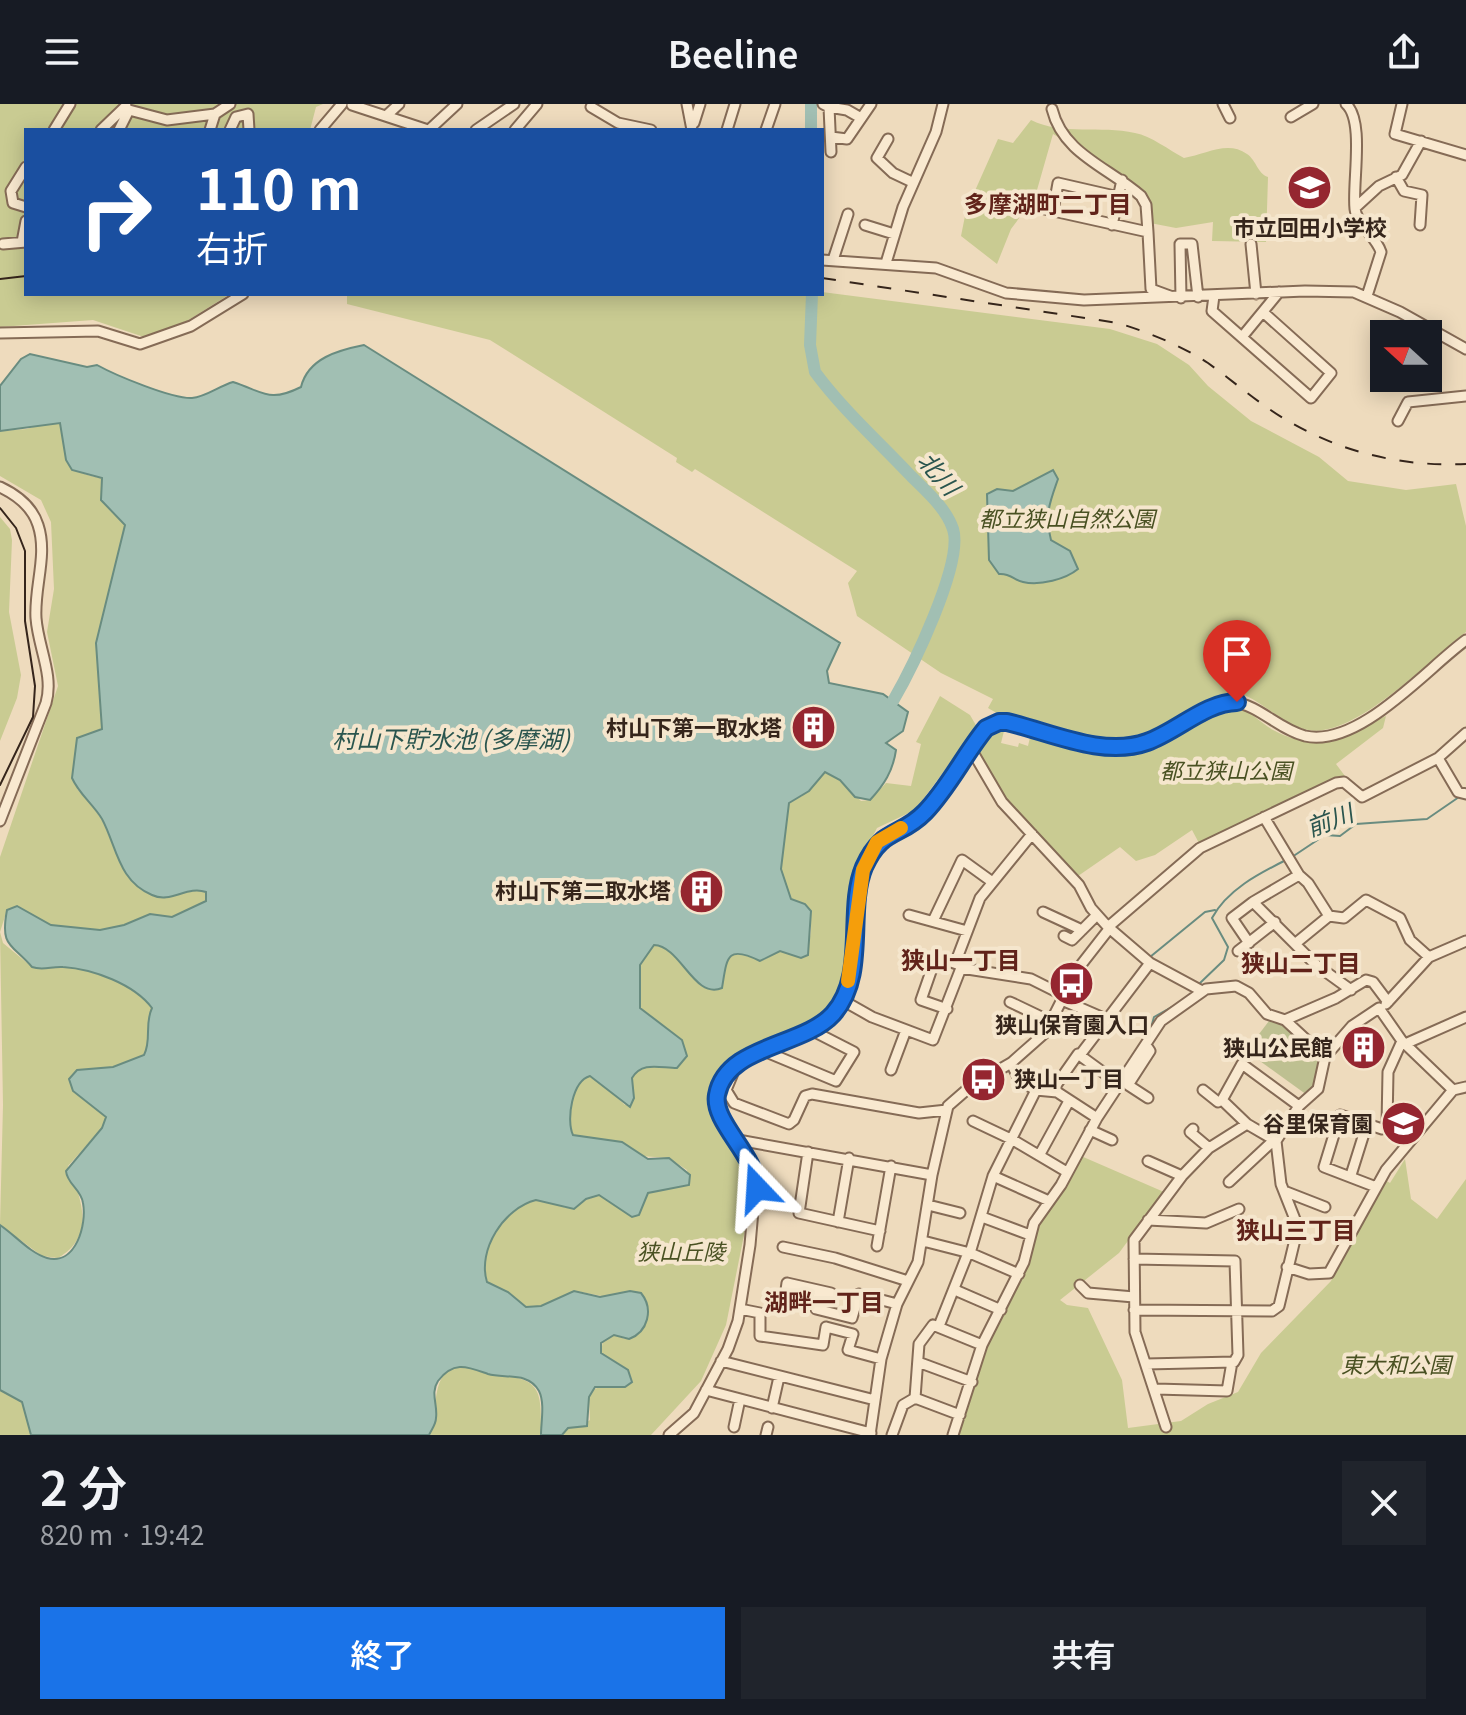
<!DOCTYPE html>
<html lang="ja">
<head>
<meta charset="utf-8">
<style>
	body { margin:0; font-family:Georgia,"Noto Sans JP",serif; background:#20242c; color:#f1f3f6; height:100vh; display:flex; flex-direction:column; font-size:30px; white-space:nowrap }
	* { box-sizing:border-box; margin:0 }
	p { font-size:26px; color:#9ea1a6 }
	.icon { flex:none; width:44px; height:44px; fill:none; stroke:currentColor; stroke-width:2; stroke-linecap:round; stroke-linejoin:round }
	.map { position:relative; height:1331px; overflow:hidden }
	.side { display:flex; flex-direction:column; background:#171b24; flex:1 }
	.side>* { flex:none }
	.hud { position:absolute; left:24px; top:24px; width:800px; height:168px; border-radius:0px; box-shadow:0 4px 20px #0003; background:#1a4fa0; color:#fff; overflow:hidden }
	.needle { width:52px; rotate:291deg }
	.fabs { position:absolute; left:1370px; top:216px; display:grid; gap:16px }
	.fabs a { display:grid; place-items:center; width:72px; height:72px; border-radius:0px; background:#171b24; box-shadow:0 4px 20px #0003; font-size:40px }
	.pin { position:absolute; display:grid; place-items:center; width:68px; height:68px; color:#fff; margin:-82px -34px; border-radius:50% 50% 50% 0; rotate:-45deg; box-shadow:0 0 8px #0007 }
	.pin .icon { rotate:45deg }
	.me { position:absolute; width:88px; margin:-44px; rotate:340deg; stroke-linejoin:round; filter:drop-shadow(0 0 6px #0008) }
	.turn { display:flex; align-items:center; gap:28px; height:168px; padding:0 40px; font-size:36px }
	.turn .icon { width:104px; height:104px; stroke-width:2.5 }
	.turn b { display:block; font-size:56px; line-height:68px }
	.round { display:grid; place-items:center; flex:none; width:84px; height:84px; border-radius:0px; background:#20242c }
	.overview { display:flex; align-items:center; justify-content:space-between; height:136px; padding:0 40px }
	h1 { font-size:48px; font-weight:600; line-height:60px }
	.action { display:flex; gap:16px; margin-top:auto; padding:16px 40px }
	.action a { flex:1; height:92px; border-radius:0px; background:#1a73e8; color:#fff; font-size:32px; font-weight:600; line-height:92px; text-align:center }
	.action a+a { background:#20242c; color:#f1f3f6 }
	header { display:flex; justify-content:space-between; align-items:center; height:104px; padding:0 40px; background:#171b24; font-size:36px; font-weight:600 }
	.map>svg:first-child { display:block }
</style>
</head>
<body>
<header><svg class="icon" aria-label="menu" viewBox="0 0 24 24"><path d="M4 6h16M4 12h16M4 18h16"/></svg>Beeline<svg class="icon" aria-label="share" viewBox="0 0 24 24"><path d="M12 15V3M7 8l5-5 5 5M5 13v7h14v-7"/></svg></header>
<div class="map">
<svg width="1466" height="1331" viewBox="0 0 1466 1331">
	<rect width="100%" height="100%" fill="#eedbbd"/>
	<!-- green -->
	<path fill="#c9cb92" d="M0,0h323l-7,3 -6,23h-284v164h204l-43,27 -43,16 -51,-17 -93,7z
		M1031,16c32,16 69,5 104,13 16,3 34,17 49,25 21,-3 43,-18 63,-4 10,7 10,19 21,23l-2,65 -54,-1 1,-19 -37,6 -26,-5 -7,-29 -37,-29 -53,-31 -18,63 -24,32 -14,35 -36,-28 5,-25 32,-72 15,4z
		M822,188l288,37 47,15 32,21 19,21 43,35 68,36 29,24 58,9 50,-6 10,42v106c-36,27 -111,107 -158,98 -26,-5 -54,-36 -70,-36 -34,-1 -71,39 -106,45 -46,7 -88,-25 -132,-24l-12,-7 5,-9 -52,-26 -84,-57 -9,-33 9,-12 -162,-102 -3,3 -16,-10 1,-4 -187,-118 -143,-36v-10z
		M49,318l11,1c11,32 0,49 42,55l-1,22 24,25 -29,118 6,86 -25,60c8,9 18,19 24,30 16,28 17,62 51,76 19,9 35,-10 54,-3v9l-34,16 -22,-3 -26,11 -24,5 -49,-5 -34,-19 -10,4 -7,22v-75l58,-171 -11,-54 7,-43 -3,-67 -10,-22 -41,-24v-45l27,-2z
		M0,413l10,12 2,11 -3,72 12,63 -4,23 -17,43z
		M940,592l30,19 7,12 -62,83 -38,18 -20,40 -10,95 -14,41 -14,13 -85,42 -15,14 -8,16 3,27 33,55 3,34 -24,120 -25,56 -50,54h-89l6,-7h10l12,-8 -1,-23 3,-7 13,-5 18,-19 -22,-13 2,-13 12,-5 10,4 14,-5 10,-22 -8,-19 -11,-2 -23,6 -31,-6 -35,15 -14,1 -19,-15 -18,-7c-19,-27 15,-80 45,-85 12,-2 20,4 31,8l33,-13 33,22 7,-2 9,-22 41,-8 -2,-15 -18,-12 -28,-2 -19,-14 -49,-7c-7,-15 -1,-54 17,-59l12,7 23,22 9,-7 -2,-20c9,-16 26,-11 42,-10l13,-12 -5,-16 -42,-32v-43l14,-20 17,5 29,33 22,4 4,-24 8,-10 30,7 16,-9 24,7c7,-20 11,-36 1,-54l-14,-5 -10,-30 8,-66 13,-7 23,-24 15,8 21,21 9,-1 16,-17 25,3 10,-42 -5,-2z
		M1235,604c16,2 24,14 38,22 45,24 71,5 113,-14l-3,12 -47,36 9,12 -145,69 -8,-15 -37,25 -19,6 -16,-14 -42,29 -74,-75 -26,-52 15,-19 12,-3 -4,16 17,4 1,-4 9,3 3,-13c101,27 101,24 192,-24z
		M0,828l3,11 29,24c11,4 20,-1 31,0 31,2 71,17 89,41 -8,17 0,31 -8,47l-31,12 -36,3 -8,9 4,12 33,26 -4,11 -34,38c14,34 28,70 -10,92l-16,-2 -42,-31 3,-120z
		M1081,1052l83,36 -45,61 -59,47 7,5 21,3 34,72 6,48 53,-7 27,-17 30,-12 23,-39 70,-72 54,-101 5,3 15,-24 6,40 26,20 29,-40v256h-509l29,-88 51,-121 28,-39z
		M469,1261c8,3 16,9 24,10 50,2 48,16 48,60h-112c12,-27 -3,-69 40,-70z
		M0,1286l22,12 9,33h-31z"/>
	<!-- cemetery -->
	<path fill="#bec091" d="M1269,917l12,3 41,35 -7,28 -8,8 -61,-44z"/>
	<!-- water -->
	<path fill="#a1bfb3" stroke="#698c80" stroke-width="2" d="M364,241l476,298 -13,28 2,12 54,11 25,18 -5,19 -17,12 10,7c-3,21 -12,35 -26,50l-15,-3 -15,-17 -15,-8 -16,19 -20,12 -8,66 10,30 14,5 6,7 -3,44 -7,3 -21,-7 -20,10c-34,-17 -33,-3 -38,27 -28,12 -41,-42 -68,-43l-14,20v43l42,32 5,16 -10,12c-17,0 -35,-7 -45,10l2,20 -4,9 -40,-31c-18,5 -24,44 -17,59l49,7 26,17 21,-1 21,17 -1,10 -41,8 -9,22 -7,2 -33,-22 -13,4 -12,10 -38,-9c-32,8 -59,50 -49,82l21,10 18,15 15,-1 33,-15 26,6 30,-6 11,2c13,16 7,39 -12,46l-15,-4 -13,8v10l27,17 4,12 -7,5h-30l-6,10 -2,29 -19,2 -6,7h-21c0,-13 4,-32 -2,-44 -11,-20 -35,-12 -51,-17 -20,-7 -34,-14 -50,7 -8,12 0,24 -2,37 0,6 -4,11 -7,17h-398l-9,-33 -22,-12v-165c15,10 30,28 47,33 29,8 40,-34 36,-55 -2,-14 -16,-19 -17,-32l36,-43 4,-11 -33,-26 -4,-12 8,-9 36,-3 31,-12c8,-16 0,-30 8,-47 -18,-24 -59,-39 -89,-41 -11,-1 -20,4 -31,0 -21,-24 -32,-20 -25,-57l10,-4 34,19 49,5 24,-5 26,-11 22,3 34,-16v-9c-19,-7 -35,12 -54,3 -34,-14 -35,-48 -50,-76 -9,-15 -23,-25 -30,-41l5,-40 25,-9 -6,-86 29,-118 -24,-25 1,-22 -30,-8 -6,-10 -6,-37 -60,8v-45l21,-27 9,-5 57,13 10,-2c18,10 75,34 95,33 14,-1 27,-12 41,-16 31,10 36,21 68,5 7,-29 38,-37 63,-42z
		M1053,366l5,9c-8,23 -14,36 -7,61l19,11 8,18c-12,10 -38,17 -55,13 -10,-2 -12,-9 -24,-8l-10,-14 -2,-66 10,-5 16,2z"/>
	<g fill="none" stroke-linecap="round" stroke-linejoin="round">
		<!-- stream -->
		<path stroke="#698c80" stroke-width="2" d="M1292,753l33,-22 15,1 16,-12 71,-5 32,-22
			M1150,853l55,-45 10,-2
			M1199,880l25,-24 4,-13 -16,-29c15,-28 46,-44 74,-58
			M1151,924l3,-11 23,-13
			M1125,964l18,-28"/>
		<!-- river -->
		<path stroke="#a1bfb3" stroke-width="12" d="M811,26v-26
			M812,190l-2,51 5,27c28,38 64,70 96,104 15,15 35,32 42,53 11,34 -42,141 -60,172"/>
		<defs>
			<path id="minor" d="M687,0l5,26
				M823,0l6,3 2,45
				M1223,0l7,14
				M1346,0c19,17 6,79 9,105 2,16 21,27 26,43l-14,44
				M1402,0l-7,30 71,21
				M352,1l76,25
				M591,3l27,16 33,7
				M829,3l18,3 14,8
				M1052,5c11,45 56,58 89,87l5,9 2,27
				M386,12l13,-12
				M236,13l12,-3 1,16
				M1291,13l22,-13
				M694,19l6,-19
				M54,26l16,-26
				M101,26l25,-24
				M119,26l10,-20 38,10 48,-6 15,-10
				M210,26l5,-16
				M230,26l6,-13
				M320,26l22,-26
				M429,26l28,-26
				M476,26l38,-26
				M515,26l22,-26
				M727,26l8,-26
				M766,26l9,-26
				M831,33l16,2 24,-35
				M888,35l-11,19 16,15 19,9
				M26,63l-15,24 2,12 13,4
				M1396,73l8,14 18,4 -2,30
				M1031,102l117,26 3,57 19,7
				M1355,104l24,-22 23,-11 19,-34
				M1053,107l5,-28 61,14
				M865,121l29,9
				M1112,121l10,-45
				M22,138l4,-21
				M3,140l23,-2
				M1251,140l5,50
				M822,156l114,8 70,25 78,7 221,-9 49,1 46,20 66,37
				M833,156l15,-46
				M886,159l17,-56 33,-75 7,-28
				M1214,192l-2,15 99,87 20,-25 -67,-60
				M1181,194l-1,-54h12l6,53
				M0,229l98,-2 42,13 51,-18 52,-32
				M1242,233l37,-45
				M1398,317l10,-19 58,-6
				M0,383c17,8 32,19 38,38 10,30 -4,62 -2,93 2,29 18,57 10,85l-46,118
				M971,645l31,53 77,83 12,23 17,19 42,36 52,28
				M1438,654l20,34 8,2
				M1264,713l35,58 9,8 21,33 -33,27
				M1032,730l-52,64 -24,63 5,7 70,11 32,16
				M1253,798l62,62 36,26
				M1043,808l39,18
				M909,811l58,16
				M1329,812l15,2 22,-18 34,18 10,22 19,17
				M933,817l29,-61 29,21
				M1108,823l92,-79 136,-65 8,-1 18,15 76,-39 28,-25
				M1064,832l8,4 25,-25
				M1249,839l-17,-25 21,-16 46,-27
				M1238,847l37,-29
				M842,896l30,17 61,23 28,-72
				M1062,896l46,20
				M1010,898l42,20
				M1386,900l43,-47 37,-16
				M947,905l-26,-9 15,-43 21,7
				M1285,916l51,-22 30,-18 7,2 15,20
				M1405,940l61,-27
				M764,947l72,30 18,-29 -45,-23
				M1080,951l70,-92
				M1011,959l9,18 16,9
				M891,966l15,-40
				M734,967l-8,19 8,13 55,21 5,-4 11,-24 7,-2 107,19 28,-3
				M1203,986l15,12 4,-2
				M1052,987l26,-37 41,30
				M1148,994l-20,-13 22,-34 -2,-3
				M973,1017l40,19 54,32
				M1247,1020l-25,-24 20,-36 57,42
				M1193,1025l-3,3 19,16
				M1090,1026l22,10
				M738,1036l194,35
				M808,1048l-9,61 81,18
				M1040,1050l29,-53
				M1148,1057l34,15
				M1351,1071l16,-51
				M993,1072l56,25
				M1229,1078l45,-42
				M1376,1083l-52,-20 16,-52 42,14 5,-4 1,-53 14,-31
				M1284,1087l41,16
				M928,1101l32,8
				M982,1113l48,18
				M1148,1116l58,3 33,-14
				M838,1118l11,-64
				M923,1137l47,12 49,21
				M877,1142l14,-80
				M783,1143l52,11 73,23
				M970,1149l23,-77 43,-86 21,2 40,26
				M1134,1155l101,2 3,94 -4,7 -88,2
				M1287,1163l22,7 20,-1 57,-103 67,-80
				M1080,1181l8,8 46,4
				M955,1186l46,20
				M819,1187l-3,18 36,9 7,-24 38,10
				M784,1200l3,-21 44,10
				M740,1205l20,4v23l63,9 3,-18 27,7 -5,16 33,9
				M1134,1206l138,1 7,-5 19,-79 -17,-43 -5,-43 23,-35 19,-17 7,-32
				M939,1222l29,-73
				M721,1257l154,39
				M918,1258l54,20
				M1156,1285l71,2 5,-29
				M706,1286l165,43
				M915,1294l4,-54 14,-19 49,20
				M772,1304l7,-31
				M734,1323l6,-28
				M1166,1323l-31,-95 -1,-92 48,-64 27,-28 38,-24 29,17
				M669,1331l25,-22 34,-64 10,-28 12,-76 6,-69 -39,-67 2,-21 18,-24 86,-42 14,-13 15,-39 9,-95 11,-24 9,-14 42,-23 63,-86 9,-5 12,-1c45,11 101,37 147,18 25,-11 51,-35 79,-38 26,3 45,27 72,34 54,12 121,-67 161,-96
				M766,1331l2,-8
				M870,1331l11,-76 16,-55 21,-42 14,-87 16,-69 23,-20 40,-23 34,-30 32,-63 32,-41
				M892,1331l11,-30 12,-7 45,17
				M953,1331l29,-90 42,-83 10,-39 27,-38 36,-67 64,-97 45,-32 30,-3 13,7 18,21 18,6 40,37 27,-31 27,-18 23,33 51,49 13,-3"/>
		</defs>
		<!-- minor casing -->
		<use href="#minor" stroke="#856b56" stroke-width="13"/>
		<!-- minor -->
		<use href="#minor" stroke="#f9e9d0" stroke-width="9"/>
		<!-- tram -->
		<path stroke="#35251b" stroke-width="2" d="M0,175l26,-3
			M0,404l16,20 9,23v70l10,65 -2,31 -33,68"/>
		<!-- rail -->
		<path stroke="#35251b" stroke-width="2" stroke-dasharray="14 14" stroke-linecap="butt" d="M822,174l296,45c32,10 62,22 90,40 25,18 49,39 75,55 56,34 118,49 183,46"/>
	</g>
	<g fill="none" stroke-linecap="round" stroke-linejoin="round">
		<defs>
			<path id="route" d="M757,1084c-1,-33 -45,-66 -40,-93 9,-50 86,-48 116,-81 35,-39 13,-104 31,-147 18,-40 36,-29 61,-55 24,-25 39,-57 61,-84l13,-6h8c43,10 96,36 140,20 29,-10 59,-40 90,-40"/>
		</defs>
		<!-- route casing -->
		<use href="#route" stroke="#114b97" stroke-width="20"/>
		<!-- route -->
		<use href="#route" stroke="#1a73e8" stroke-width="14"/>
		<!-- slow -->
		<path stroke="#f59e0b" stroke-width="14" d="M848,877l15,-111 14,-28 24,-14"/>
	</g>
	<!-- icons -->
	<defs>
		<symbol id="school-disc" viewBox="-11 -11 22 22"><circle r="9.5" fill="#952630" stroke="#f5e6cd"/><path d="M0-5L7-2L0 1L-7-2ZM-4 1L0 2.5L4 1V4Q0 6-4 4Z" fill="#fff"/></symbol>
		<symbol id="building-disc" viewBox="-11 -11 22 22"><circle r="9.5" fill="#952630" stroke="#f5e6cd"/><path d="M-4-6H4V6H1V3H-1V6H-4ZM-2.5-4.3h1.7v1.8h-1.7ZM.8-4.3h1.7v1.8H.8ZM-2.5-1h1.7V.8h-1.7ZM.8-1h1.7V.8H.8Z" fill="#fff"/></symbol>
		<symbol id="bus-disc" viewBox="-11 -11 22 22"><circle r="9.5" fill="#952630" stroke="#f5e6cd"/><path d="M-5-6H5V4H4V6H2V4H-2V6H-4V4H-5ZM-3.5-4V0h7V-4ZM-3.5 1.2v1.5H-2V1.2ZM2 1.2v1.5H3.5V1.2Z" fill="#fff"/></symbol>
	</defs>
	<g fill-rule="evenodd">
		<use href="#school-disc" x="1284" y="58" width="51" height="51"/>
		<use href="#building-disc" x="788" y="598" width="51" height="51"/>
		<use href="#building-disc" x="676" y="762" width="51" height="51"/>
		<use href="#bus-disc" x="1046" y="854" width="51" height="51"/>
		<use href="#building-disc" x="1338" y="918" width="51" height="51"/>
		<use href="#bus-disc" x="958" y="950" width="51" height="51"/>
		<use href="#school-disc" x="1378" y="994" width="51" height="51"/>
	</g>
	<g text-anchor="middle" stroke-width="8" stroke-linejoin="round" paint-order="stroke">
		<!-- poi labels -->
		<g font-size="22" font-weight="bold" fill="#35251b" stroke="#f5e6cd" text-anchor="end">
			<text x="1310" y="132" text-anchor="middle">市立回田小学校</text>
			<text x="782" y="632">村山下第一取水塔</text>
			<text x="671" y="795">村山下第二取水塔</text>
			<text x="1072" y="929" text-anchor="middle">狭山保育園入口</text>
			<text x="1333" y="952">狭山公民館</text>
			<text x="1014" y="983" text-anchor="start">狭山一丁目</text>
			<text x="1373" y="1028">谷里保育園</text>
		</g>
		<!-- park labels -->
		<g font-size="22" font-style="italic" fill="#495122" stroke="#f5e6cd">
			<text x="1067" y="423">都立狭山自然公園</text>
			<text x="1226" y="675">都立狭山公園</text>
			<text x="681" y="1156">狭山丘陵</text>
			<text x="1396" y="1269">東大和公園</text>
		</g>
		<!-- neighbourhood labels -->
		<g font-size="24" font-weight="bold" fill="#61231a" stroke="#f5e6cd">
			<text x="1048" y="109">多摩湖町二丁目</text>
			<text x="961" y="865">狭山一丁目</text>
			<text x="1301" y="868">狭山二丁目</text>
			<text x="1296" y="1135">狭山三丁目</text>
			<text x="824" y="1207">湖畔一丁目</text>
		</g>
		<!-- water labels -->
		<g font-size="24" font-style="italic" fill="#2a554e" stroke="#f5e6cd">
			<text transform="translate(938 370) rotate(49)" y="8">北川</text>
			<text x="451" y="644">村山下貯水池 (多摩湖)</text>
			<text transform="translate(1330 717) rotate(-21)" y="8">前川</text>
		</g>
	</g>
</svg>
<div class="fabs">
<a><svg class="needle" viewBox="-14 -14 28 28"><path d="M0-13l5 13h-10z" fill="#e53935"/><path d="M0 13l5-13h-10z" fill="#9ea1a6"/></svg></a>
</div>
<div class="pin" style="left:1237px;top:598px;background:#d93025"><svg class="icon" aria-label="arrive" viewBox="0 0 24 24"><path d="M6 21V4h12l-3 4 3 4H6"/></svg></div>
<svg class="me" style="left:757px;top:1084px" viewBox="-20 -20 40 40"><path d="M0-17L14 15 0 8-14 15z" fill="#1a73e8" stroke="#fff" stroke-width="4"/></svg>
<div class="hud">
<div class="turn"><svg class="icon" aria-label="right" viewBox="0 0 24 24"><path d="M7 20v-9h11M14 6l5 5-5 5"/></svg><div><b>110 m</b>右折</div></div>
</div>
</div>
<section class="side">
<div class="overview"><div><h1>2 分</h1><p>820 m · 19:42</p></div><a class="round"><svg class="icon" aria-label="close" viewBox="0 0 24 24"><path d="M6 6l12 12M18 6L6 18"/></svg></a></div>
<div class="action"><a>終了</a><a>共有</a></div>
</section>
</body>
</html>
